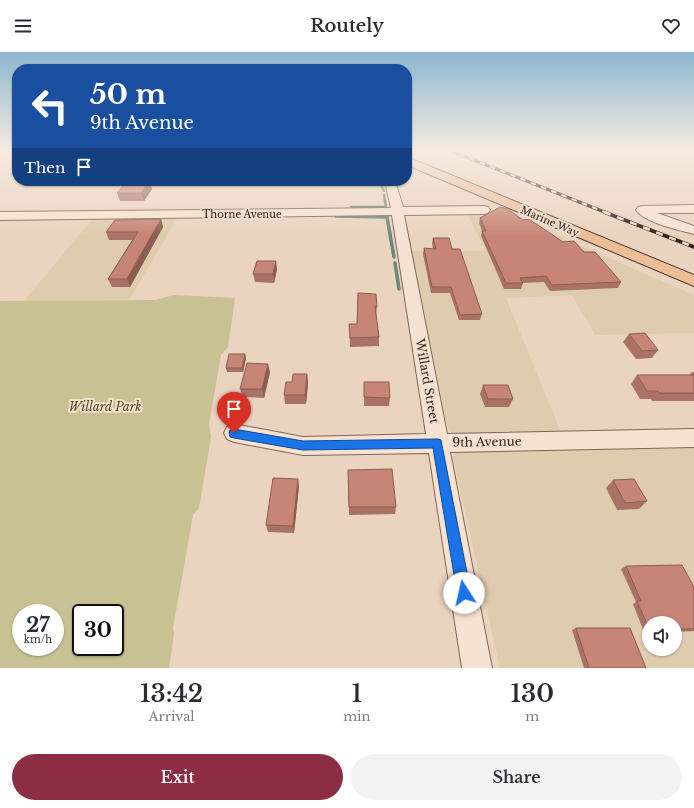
<!DOCTYPE html>
<html lang="en">
<head>
<meta charset="utf-8">
<style>
	body { margin:0; font-family:"Libre Baskerville",serif; background:#f2f2f3; color:#2b2b33; height:100vh; display:flex; flex-direction:column; font-size:15px; white-space:nowrap }
	* { box-sizing:border-box; margin:0 }
	p { font-size:13px; color:#7c7c81 }
	.icon { flex:none; width:22px; height:22px; fill:none; stroke:currentColor; stroke-width:2; stroke-linecap:round; stroke-linejoin:round }
	.map { position:relative; height:616px; overflow:hidden }
	.drawer { display:flex; flex-direction:column; background:#fff; flex:1 }
	.drawer>* { flex:none }
	.guide { position:absolute; left:12px; top:12px; width:400px; height:122px; border-radius:16px; box-shadow:0 1px 3px #0004; background:#1a4fa0; color:#fff; overflow:hidden }
	.fabs { position:absolute; left:642px; top:564px; display:grid; gap:8px }
	.fabs a { display:grid; place-items:center; width:40px; height:40px; border-radius:50%; background:#fff; box-shadow:0 1px 3px #0004; font-size:20px }
	.speed { position:absolute; left:12px; top:552px; display:flex; gap:8px; font-size:20px; font-weight:700; text-align:center }
	.speed>* { display:grid; place-content:center; width:52px; height:52px; border-radius:50%; background:#fff; box-shadow:0 1px 3px #0004; line-height:1 }
	.speed small { font-size:10px; font-weight:400 }
	.speed .limit { border:2px solid #111; border-radius:6px; background:#fff; color:#111 }
	.pin { position:absolute; display:grid; place-items:center; width:34px; height:34px; color:#fff; margin:-41px -17px; border-radius:50% 50% 50% 0; rotate:-45deg; box-shadow:0 0 4px #0007 }
	.pin .icon { rotate:45deg }
	.me { position:absolute; width:44px; margin:-22px; rotate:350deg; stroke-linejoin:round; filter:drop-shadow(0 0 3px #0008) }
	.turn { display:flex; align-items:center; gap:14px; height:84px; padding:0 12px; font-size:18px }
	.turn .icon { width:52px; height:52px; stroke-width:2.5 }
	.turn b { display:block; font-size:28px; line-height:34px }
	.then { display:flex; align-items:center; height:38px; padding:0 12px; background:#0003; gap:8px; font-size:15px }
	.eta { display:flex; justify-content:space-evenly; align-items:center; height:68px; text-align:center }
	.eta b { font-size:24px; font-weight:600; line-height:28px }
	.button { display:flex; gap:8px; margin-top:auto; padding:8px 12px }
	.button a { flex:1; height:46px; border-radius:24px; background:#8c2d44; color:#fff; font-size:16px; font-weight:600; line-height:46px; text-align:center }
	.button a+a { background:#f2f2f3; color:#2b2b33 }
	header { display:flex; justify-content:space-between; align-items:center; height:52px; padding:0 12px; background:#fff; font-size:18px; font-weight:600 }
	.map>svg:first-child { display:block }
</style>
</head>
<body>
<header><svg class="icon" aria-label="menu" viewBox="0 0 24 24"><path d="M4 6h16M4 12h16M4 18h16"/></svg>Routely<svg class="icon" aria-label="heart" viewBox="0 0 24 24"><path d="M12 20l-8-8c-3-5 5-10 8-4 3-6 11-1 8 4z"/></svg></header>
<div class="map">
<svg width="694" height="616" viewBox="0 0 694 616">
	<rect width="100%" height="100%" fill="#ead3bf"/>
	<!-- farmland -->
	<path fill="#dfcbad" fill-rule="evenodd" d="M498,158l196,85v38l-99,2 -23,-40 -66,3 56,137 -105,-1 -6,-3 -4,-6 -35,-174h74l-18,-36h21z
		M94,165h84l-49,83 -105,1z
		M694,394v222h-194l-47,-210 1,-5 3,-3zM649,571h26v26h-26z"/>
	<!-- green -->
	<path fill="#c7c194" fill-rule="evenodd" d="M174,243l61,3 -7,49 -7,8 -12,69 2,13 -12,71 -6,7 -20,113 1,6 -5,34h-169v-367l155,-1zM21,561h34v34h-34zM81,561h34v34h-34z"/>
	<g fill="none" stroke-linecap="round" stroke-linejoin="round">
		<!-- stream-far1 -->
		<path stroke="#6a897a" stroke-width="2.5" d="M379,129l5,10
			M351,155h35l-2,-12"/>
		<!-- stream -->
		<path stroke="#6a897a" stroke-width="3.5" d="M336,164l51,1 7,40
			M395,211l4,26"/>
		<defs>
			<path id="minor" d="M385,129h10l8,26 81,-1 4,1 2,3 -2,3 -4,1 -80,1 43,219 247,-5v18l-244,5 42,216h-30l-33,-215 -126,2 -69,-13 -7,-3 -3,-6 3,-6 7,-3 69,13 123,-3 -34,-219 -392,5v-8l391,-4z
				M694,153v8h-37l37,13v8c-15,-4 -49,-11 -58,-24l2,-3 4,-1z"/>
			<path id="major" d="M407,105l287,118v11l-287,-121z"/>
		</defs>
		<!-- minor casing -->
		<use href="#minor" stroke="#816558" stroke-width="2"/>
		<!-- major casing -->
		<use href="#major" stroke="#4f352d" stroke-width="2"/>
		<!-- minor -->
		<use href="#minor" fill="#f6e2d1" fill-rule="evenodd"/>
		<!-- major -->
		<use href="#major" fill="#ecbe98" fill-rule="evenodd"/>
		<defs>
			<path id="rail-far1" d="M449,98l158,63"/>
			<path id="rail" d="M604,160l90,35"/>
		</defs>
		<!-- rail-far1 casing -->
		<use href="#rail-far1" stroke="#32221c" stroke-width="3"/>
		<!-- rail casing -->
		<use href="#rail" stroke="#32221c" stroke-width="3.5"/>
		<!-- rail-far1 -->
		<use href="#rail-far1" stroke="#f2dfce" stroke-width="2" stroke-dasharray="5.5" stroke-linecap="butt"/>
		<!-- rail -->
		<use href="#rail" stroke="#f2dfce" stroke-width="2.5" stroke-dasharray="7" stroke-linecap="butt"/>
	</g>
	<!-- wall -->
	<path fill="#aa7266" d="M149,130l3,7 -8,12h-24l-3,-8z
		M480,166l43,2 40,22 21,10 37,30 -3,6 -68,3 -6,-9 -21,1 -2,6h-17l-23,-53 1,-5 -3,-8z
		M161,167l2,8 -33,60h-18l-4,-8 24,-39h-23l-3,-8z
		M433,186l19,11 30,65 -2,6h-21l-9,-27h-19l-8,-39 1,-6 9,1 -1,-6z
		M277,217l-3,14 -19,-1 -2,-8z
		M358,241l19,14 -1,8 3,22v9l-29,1 -1,-23h8z
		M629,282l29,16 -6,8 -16,1 -13,-17z
		M246,306l-3,14h-16l-1,-4z
		M270,320l-6,26 -21,-1 -3,-8z
		M692,320h2v29h-42l-1,-2h-11l-9,-15 6,-9h52z
		M307,322l1,9 -2,21h-21l-1,-9 8,-13z
		M364,330l26,16 -1,8h-25z
		M483,333l30,14 -4,8h-24l-5,-13z
		M348,418l48,37 -1,7 -46,1z
		M613,428l34,21 -8,8 -22,1 -11,-22z
		M299,434l-5,47 -26,-1 -2,-7z
		M626,514l68,21v44l-19,1v-9h-26v9h-5l-11,-28 3,-2 -15,-33z
		M576,576l70,40h-62l-12,-38z"/>
	<!-- shaded-wall -->
	<path fill="#8b5d53" d="M149,130l3,7 -8,12 -3,-8z
		M161,167l2,8 -33,60 -3,-8z
		M276,209l1,8 -3,14 -1,-9z
		M245,302l1,4 -3,14 -1,-4z
		M268,312l2,8 -6,26 -2,-9z
		M307,322l1,9 -2,21 -1,-9z
		M298,427l1,7 -5,47 -1,-7z"/>
	<!-- building -->
	<path fill="#c68577" stroke="#8b5d53" d="M126,130h23l-8,11h-24z
		M500,155l8,2 15,11 6,-1 34,23 11,-1 10,11h11l26,30 -69,3 -6,-9 -26,2 3,5h-17l-24,-52h4l-6,-13z
		M161,167l-34,60h-19l30,-47h-32l9,-12z
		M433,186h16l3,11h8l22,65 -22,1 -9,-28h-19l-8,-39 12,1z
		M257,209h19l-3,13h-20z
		M358,241l18,1 1,13 -2,-1 4,31 -29,1 -1,-14h8z
		M645,281l13,17 -16,1 -13,-17z
		M229,302h16l-3,14h-16z
		M247,311l21,1 -6,25h-22z
		M293,322h14l-2,21h-21l2,-13h6z
		M637,323h57v18h-35l-1,-2h-11z
		M364,330h25l1,16 -26,-1z
		M483,333h25l5,14h-25z
		M392,417l4,38h-47l-1,-37z
		M273,426l25,1 -5,47 -27,-1z
		M634,427l13,22 -22,2 -12,-23z
		M682,513l12,22v42h-19v-6h-26v6l-12,-28h4l-15,-35z
		M576,576h54l16,40h-57z"/>
	<!-- sky -->
	<linearGradient id="sky" x2="0" y2="1"><stop stop-color="#8cb7d1"/><stop offset="0.53" stop-color="#f6ebe2"/><stop offset="1" stop-color="#f6ebe2" stop-opacity="0"/></linearGradient>
	<rect width="694" height="184" fill="url(#sky)"/>
	<!-- route -->
	<path fill="#1a73e8" stroke="#114b97" d="M234,377l69,12 135,-2 3,1 30,153 -2,5 -5,2 -5,-2 -2,-5 -24,-145 -130,2 -69,-12 -4,-1 -1,-4 1,-3z"/>
	<g text-anchor="middle" stroke-width="4" stroke-linejoin="round" paint-order="stroke">
		<!-- far-street labels -->
		<g font-size="10" fill="#32221c" stroke="#f2dfce">
			<text x="242" y="166">Thorne Avenue</text>
			<text transform="translate(550 169) rotate(23)" y="4">Marine Way</text>
		</g>
		<!-- street labels -->
		<g font-size="12" fill="#32221c" stroke="#f2dfce">
			<text transform="translate(427 329) rotate(80)" y="4">Willard Street</text>
			<text transform="translate(487 390) rotate(-1)" y="4">9th Avenue</text>
		</g>
		<!-- park labels -->
		<g font-size="12" font-style="italic" fill="#4c4d24" stroke="#f2dfce">
			<text x="105" y="359">Willard Park</text>
		</g>
	</g>
</svg>
<div class="fabs">
<a><svg class="icon" aria-label="sound" viewBox="0 0 24 24"><path d="M4 9h4l5-4v14l-5-4H4zM17 9q2 3 0 6"/></svg></a>
</div>
<div class="speed"><div>27<small>km/h</small></div><div class="limit">30</div></div>
<div class="pin" style="left:234px;top:381px;background:#d93025"><svg class="icon" aria-label="arrive" viewBox="0 0 24 24"><path d="M6 21V4h12l-3 4 3 4H6"/></svg></div>
<svg class="me" style="left:464px;top:541px" viewBox="-20 -20 40 40"><circle r="19" fill="#fff"/><path d="M0-13L10 11 0 6-10 11z" fill="#1a73e8"/></svg>
<div class="guide">
<div class="turn"><svg class="icon" aria-label="left" viewBox="0 0 24 24"><path d="M17 20v-9H6M10 6l-5 5 5 5"/></svg><div><b>50 m</b>9th Avenue</div></div>
<div class="then">Then<svg class="icon" aria-label="arrive" viewBox="0 0 24 24"><path d="M6 21V4h12l-3 4 3 4H6"/></svg></div>
</div>
</div>
<section class="drawer">
<div class="eta">
<div><b>13:42</b><p>Arrival</p></div>
<div><b>1</b><p>min</p></div>
<div><b>130</b><p>m</p></div>
</div>
<div class="button"><a>Exit</a><a>Share</a></div>
</section>
</body>
</html>
